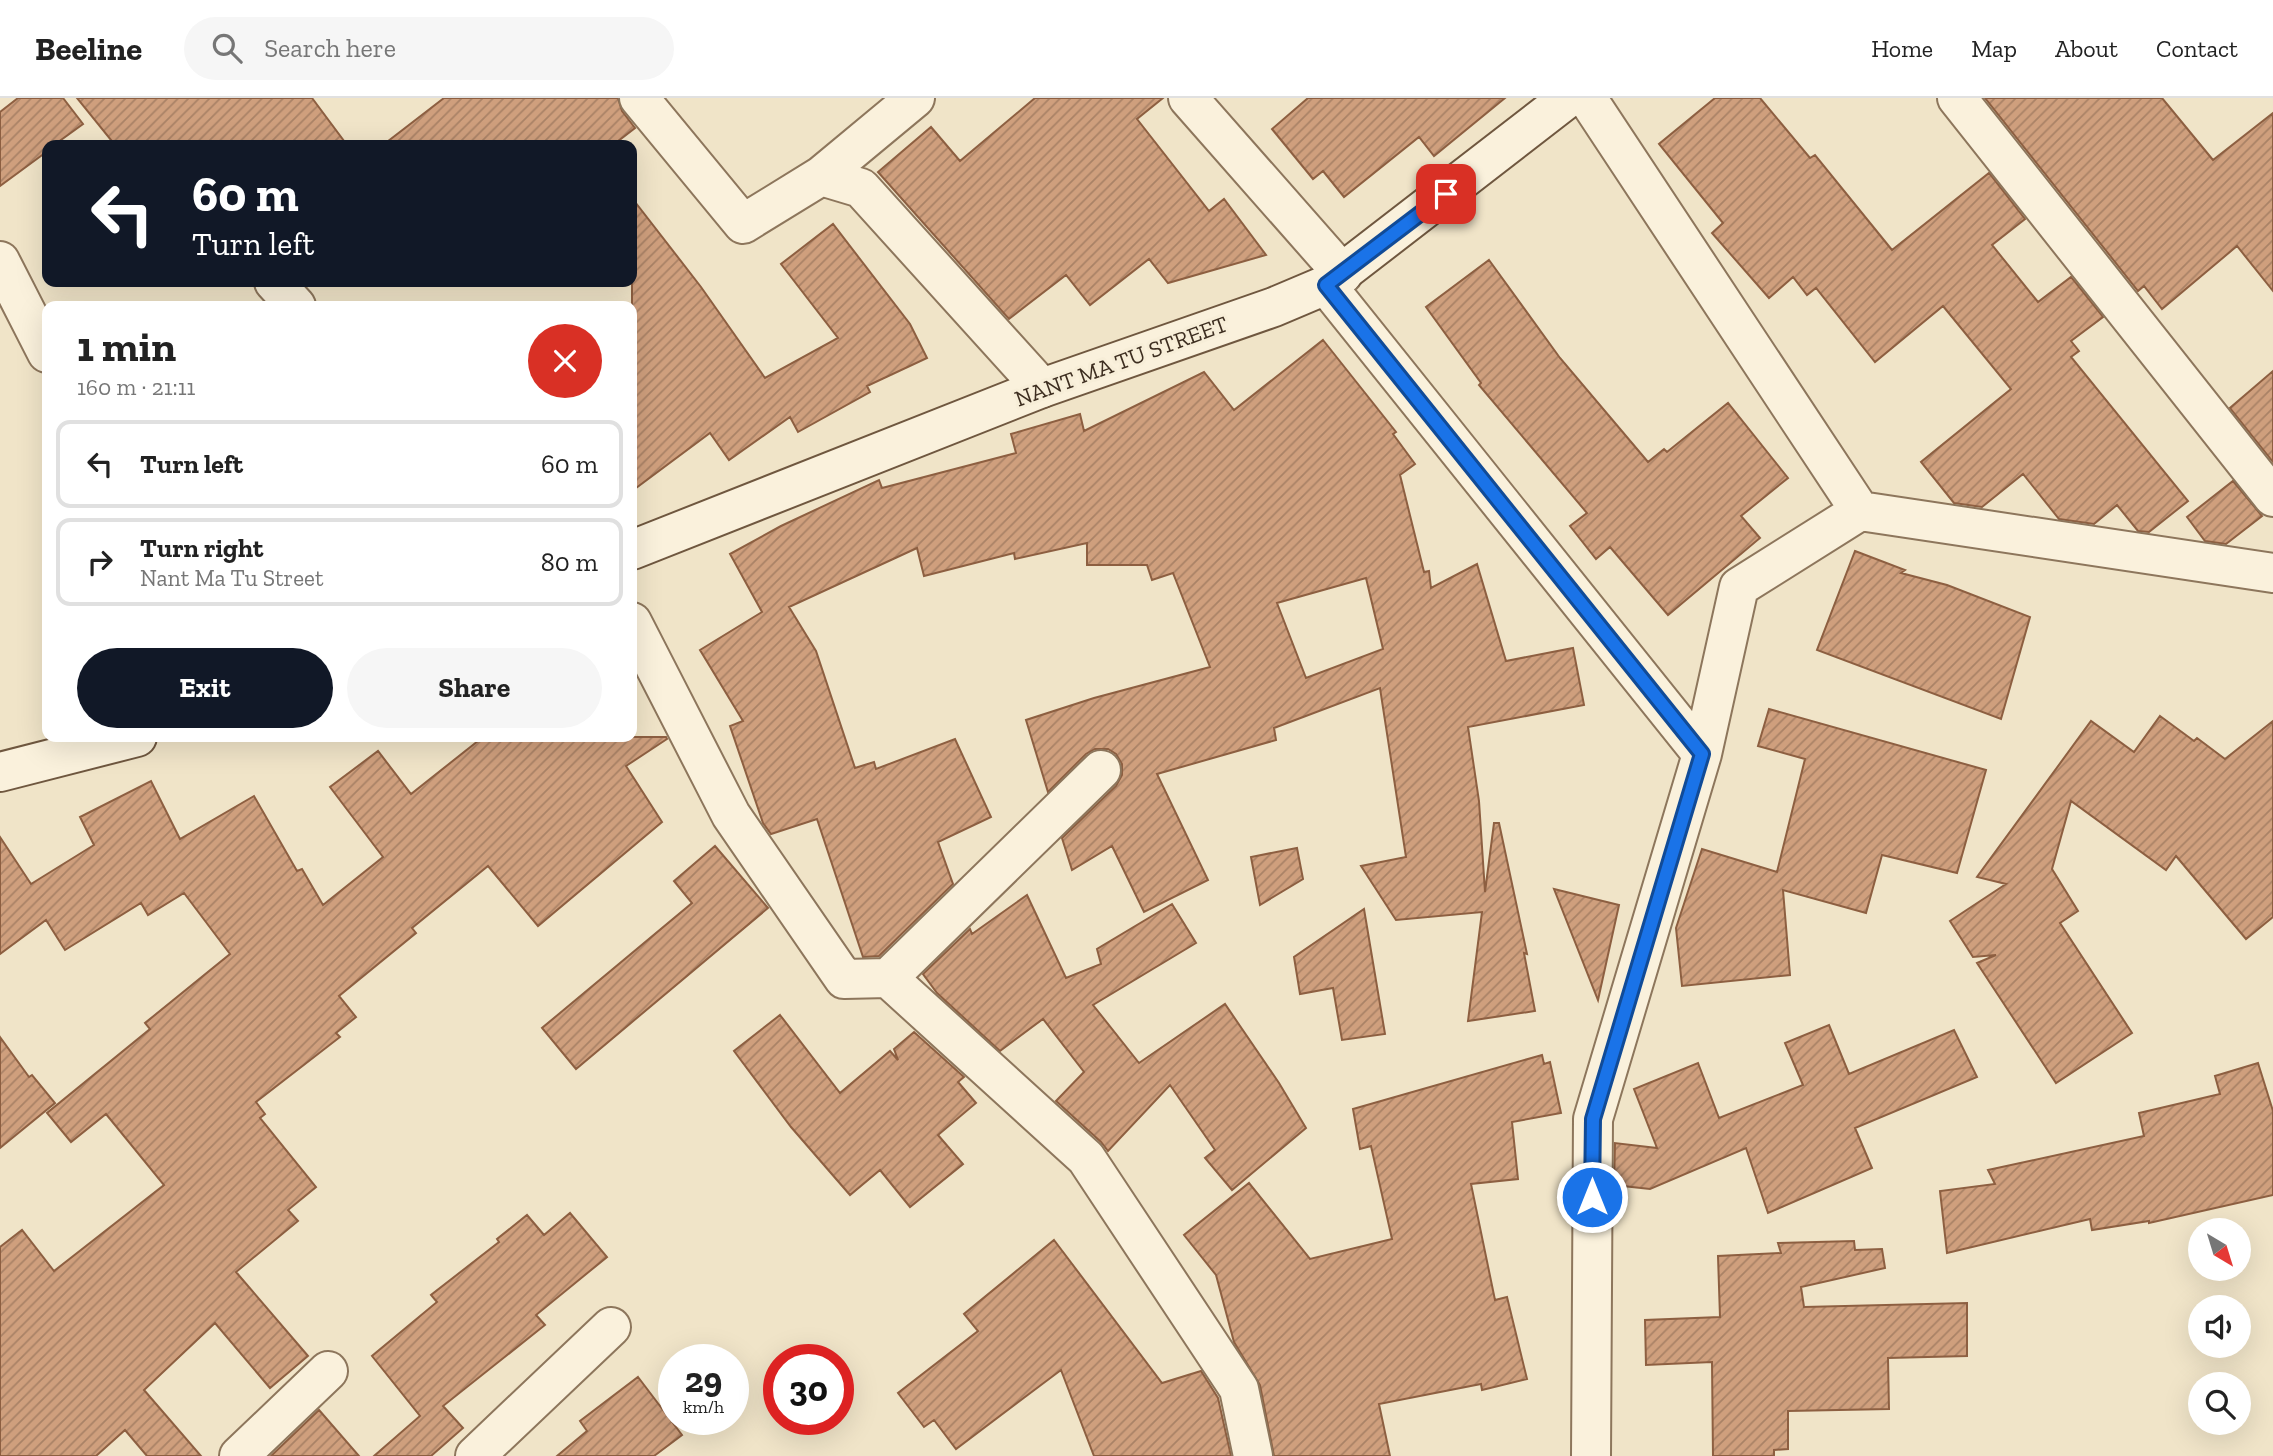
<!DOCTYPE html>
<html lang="en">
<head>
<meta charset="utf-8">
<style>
	body { margin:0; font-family:"Zilla Slab",serif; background:#f6f6f6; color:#222; height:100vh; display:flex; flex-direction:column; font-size:26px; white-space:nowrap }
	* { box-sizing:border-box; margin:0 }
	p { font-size:23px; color:#767676 }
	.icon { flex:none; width:38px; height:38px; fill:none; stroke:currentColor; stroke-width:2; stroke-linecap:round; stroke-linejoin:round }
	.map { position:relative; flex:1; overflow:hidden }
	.details { position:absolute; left:42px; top:203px; width:595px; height:441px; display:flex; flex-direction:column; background:#fff; border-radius:14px; box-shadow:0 7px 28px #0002 }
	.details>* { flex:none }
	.top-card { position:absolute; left:42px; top:42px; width:595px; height:147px; border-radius:14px; box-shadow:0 7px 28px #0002; background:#111827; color:#fff; overflow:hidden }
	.needle { width:46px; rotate:142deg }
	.buttons { position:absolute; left:2188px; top:1120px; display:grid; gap:14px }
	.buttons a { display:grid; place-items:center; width:63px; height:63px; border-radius:50%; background:#fff; box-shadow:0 7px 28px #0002; font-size:35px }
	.speed { position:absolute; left:658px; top:1246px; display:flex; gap:14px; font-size:35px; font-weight:700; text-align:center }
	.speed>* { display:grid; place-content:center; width:91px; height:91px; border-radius:50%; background:#fff; box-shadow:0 7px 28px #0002; line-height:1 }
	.speed small { font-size:18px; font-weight:400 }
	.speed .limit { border:10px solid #d22; background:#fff; color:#111 }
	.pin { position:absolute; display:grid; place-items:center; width:60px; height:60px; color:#fff; margin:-30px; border-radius:14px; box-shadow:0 4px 10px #0006 }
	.me { position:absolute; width:77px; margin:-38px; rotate:0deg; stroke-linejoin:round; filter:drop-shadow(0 0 5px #0008) }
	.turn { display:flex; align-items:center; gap:24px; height:147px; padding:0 35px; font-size:32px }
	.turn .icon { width:91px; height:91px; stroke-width:2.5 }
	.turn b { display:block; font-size:49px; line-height:60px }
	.round { display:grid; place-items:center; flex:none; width:74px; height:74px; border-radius:37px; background:#f6f6f6 }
	.overview { display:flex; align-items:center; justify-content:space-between; height:119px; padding:0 35px }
	h1 { font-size:42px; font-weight:800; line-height:52px }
	.button { display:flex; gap:14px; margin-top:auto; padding:14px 35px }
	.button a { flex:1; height:80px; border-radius:42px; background:#111827; color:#fff; font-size:28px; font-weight:800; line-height:80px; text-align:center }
	.button a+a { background:#f6f6f6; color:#222 }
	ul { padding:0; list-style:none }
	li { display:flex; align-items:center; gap:21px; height:88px; margin:0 14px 10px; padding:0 21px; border:4px solid #e0e0e0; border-radius:14px }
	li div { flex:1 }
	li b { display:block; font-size:26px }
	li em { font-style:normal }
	header { display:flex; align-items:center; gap:42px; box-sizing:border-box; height:98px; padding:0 35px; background:#fff; border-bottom:2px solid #e0e0e0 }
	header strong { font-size:33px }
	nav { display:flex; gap:38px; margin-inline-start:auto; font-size:24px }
	.search { width:490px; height:63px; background:#f6f6f6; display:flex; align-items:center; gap:18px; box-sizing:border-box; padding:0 24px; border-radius:38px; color:#767676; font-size:26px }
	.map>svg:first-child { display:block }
</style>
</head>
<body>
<header>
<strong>Beeline</strong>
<div class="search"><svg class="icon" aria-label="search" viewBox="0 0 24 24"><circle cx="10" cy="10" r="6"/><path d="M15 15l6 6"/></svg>Search here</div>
<nav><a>Home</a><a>Map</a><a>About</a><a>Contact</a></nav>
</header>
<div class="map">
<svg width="2273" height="1358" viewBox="0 0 2273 1358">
	<defs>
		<pattern id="building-hatch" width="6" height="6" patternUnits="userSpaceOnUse" patternTransform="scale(1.75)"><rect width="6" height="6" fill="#cf9f7d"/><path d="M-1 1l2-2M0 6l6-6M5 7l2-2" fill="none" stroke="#a98266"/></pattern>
	</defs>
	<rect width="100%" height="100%" fill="#f0e4c8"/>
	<!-- building -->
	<path fill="url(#building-hatch)" stroke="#8d5f41" stroke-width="2" fill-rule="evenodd" d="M18,0h45l20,26 -29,21h-7l-2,8 -45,33v-74z
		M77,0h235l35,47h-232z
		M444,0h174l4,13 13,17 -22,17h-230z
		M1035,0h128l-26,21 72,92 15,-12 42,56 -98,28 -19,-24 -59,46 -24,-30 -57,44 -131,-147 53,-45 29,34z
		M1308,0h197l-71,58 -15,-19 -75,60 -21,-26 -10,8 -41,-50z
		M1715,0h45l50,60 5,-3 77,95 97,-77 36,46 -33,26 46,57 33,-25 32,40 -32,24 8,10 -8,6 117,144 -39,31 -11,-1 -21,-26 -23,19 -35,-5 -36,-45 -41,33 -28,-4 -33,-41 90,-73 -68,-83 -68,56 -59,-74 -9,7 -14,-18 -24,21 -57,-65 11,-10 -64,-79z
		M1985,0h177l51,62 60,-47v178l-36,-45 -75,63 -18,-23 -6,5z
		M632,100l69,89 64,91 73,-40 -57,-74 52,-40 77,100 17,34 -60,28 3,6 -72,40 -8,-15 -61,43 -19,-27 -78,58z
		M1489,162l71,98 88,104 16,-13 3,3 61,-49 60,75 -47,38 19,22 -92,77 -58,-68 -14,12 -26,-33 17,-13 -108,-128 2,-2 -55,-76z
		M1323,242l73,92 -3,2 22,30 -15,11 24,97 5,-1 2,17 46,-24 29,97 67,-13 11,57 -116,22 11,74 6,91 9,-69h5l28,131 -3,-1 11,58 -67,10 14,-109 -86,8 -35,-54 45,-9 -26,-169 -106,40 2,12 -119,34 51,106 -64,32 -32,-66 -40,24 -10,-32 54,-52 6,-11v-11l-6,-10 -8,-5h-13l-9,5 -38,38 -22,-72 68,-22 116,-31 -37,-94 -21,7 -5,-15h-60v-22l-72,16 -1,-6 -90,23 -7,-28 -128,59 27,44 39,117 19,-6 2,7 79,-30 36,78 -53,25 15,42 -74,72 -16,1 -46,-138 -46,15 -8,-11 -33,-97 13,-5 -43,-71 62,-38 -32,-58 51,-28 98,-46 3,8 134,-35 -5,-19 69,-20 4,17 120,-59 30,38zM1366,480l17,71 -77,29 -29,-75z
		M2273,273v91l-43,-54z
		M2233,383l29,35 -36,28 -21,-3 -18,-24z
		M1855,453l50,19 -4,3 46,12 83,32 -29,102 -184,-69z
		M1769,611l217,61 -29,103 -75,-18 -16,58 -83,-23 7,85 -108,11 -6,-58 26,-79 75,23 28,-113 -47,-13z
		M2160,618l34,25 3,-3 28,21 48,-38v196l-27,22 -70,-83 -10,14 -95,-69 -19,68 26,42 -18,12 72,110 -76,50 -79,-120 19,-8 -23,2 -23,-36 56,-37 -29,-7 114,-156 43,31z
		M483,639h183l1,2 -41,27 36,56 -124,104 -50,-60 -76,62 4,5 -77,63 17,21 -20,16 4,4 -84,65 9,12 -5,4 56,69 -28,23 10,11 -62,51 72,84 -38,32 -55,-65 -71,67 57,66h-54l-22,-26 -29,26h-96v-209l22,-17 32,41 110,-86 -58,-71 -35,28 -24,-29 103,-84 -5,-6 85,-69 -46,-61 -36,22 -7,-12 -76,47 -19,-30 -46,34v-117l31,47 63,-39 -14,-28 71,-36 29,58 74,-43 43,75 5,-2 21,36 60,-48 -53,-70 48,-36 33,43z
		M715,748l53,62 -192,161 -34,-41 150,-125 -18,-22z
		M1297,750l6,31 -43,26 -9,-48z
		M1554,791l65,16 -21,95z
		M1027,797l39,83 35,-14 -4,-15 75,-45 24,39 -103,62 46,58 86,-59 54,79 27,45 -74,62 -27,-32 10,-8 -45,-65 -62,66 -7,-9 -45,-41 28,-29 -41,-53 -43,32 -63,-58 -14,-19 47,-45 2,5z
		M1364,811l21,125 -43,6 -9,-52 -33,6 -6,-37z
		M780,917l60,78 50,-42 8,9 -4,-11 20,-17 50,45 -6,5 18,21 -38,32 25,29 -53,43 -30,-37 -30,25 -59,-68 -57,-76z
		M1829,927l20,49 105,-44 23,47 -122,51 17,40 -104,45 -22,-65 -96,41 -36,-4 1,-42 42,5 -23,-59 64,-26 21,55 84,-33 -18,-42z
		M0,939l29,40 3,-2 23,28 -55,45z
		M1542,957l2,9 6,-2 11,51 -49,9 6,57 -47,5 24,116 12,-3 20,82 -45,11 -1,-6 -102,20 11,52h-116l-14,-71 -26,-43 -18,-67 -32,-40 65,-52 61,76 82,-20 -21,-93 -11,3 -7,-40z
		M2258,965l15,48v84l-124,28v-2l-57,9 -2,-11 -143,34 -7,-62 55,-7 -7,-14 156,-34 -5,-23 81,-19 -5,-18z
		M570,1115l37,44 -71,58 9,10 -102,81 20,22 -32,28h-57l46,-40 -48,-60 65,-54 -6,-7 68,-53 -2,-3 30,-24 17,20z
		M1054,1142l108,143 39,-12 17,27 13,58h-137l-33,-86 -105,79 -22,-29 -10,7 -26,-34 80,-62 -14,-17z
		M1854,1143l1,9 27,-1 3,19 -84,19 3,20 163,-4v53l-79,2 1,51 -101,2v38l-14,1v6h-61l-1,-94 -66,3 -1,-45 75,-3 -2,-61 63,-3 -3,-10z
		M638,1279l44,58 -28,21h-97l30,-25 -7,-10z
		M319,1312l40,46h-88z"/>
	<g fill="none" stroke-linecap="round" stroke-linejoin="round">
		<defs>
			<path id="street" d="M639,0l104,126 78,-48 40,12 181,200
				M1188,0l155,176
				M1587,0l273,413 413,62
				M1957,0l316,399
				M821,78l94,-78
				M0,163l47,92
				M274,184l22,24
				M1326,187l376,469
				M632,524l99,193 113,164 44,-1 198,180 153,231 14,67
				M888,880l213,-208
				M239,1358l89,-85
				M475,1358l136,-129
				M1591,1358l2,-337 109,-365 37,-167 121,-76"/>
			<path id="secondary" d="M632,452l410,-162 232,-81 52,-22 242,-187
				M0,674l137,-35"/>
		</defs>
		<!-- street casing -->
		<use href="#street" stroke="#8d765c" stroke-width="42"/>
		<!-- secondary casing -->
		<use href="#secondary" stroke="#6f573f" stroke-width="42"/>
		<!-- street -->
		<use href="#street" stroke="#faf1dc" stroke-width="38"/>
		<!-- secondary -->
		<use href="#secondary" stroke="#faf1dc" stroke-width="38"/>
	</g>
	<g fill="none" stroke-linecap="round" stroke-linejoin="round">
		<defs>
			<path id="route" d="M1446,96l-120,91 376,469 -109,365 -1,78"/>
		</defs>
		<!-- route casing -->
		<use href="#route" stroke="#114b97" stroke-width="18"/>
		<!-- route -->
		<use href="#route" stroke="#1a73e8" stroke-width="12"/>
	</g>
	<g text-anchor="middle" stroke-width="6" stroke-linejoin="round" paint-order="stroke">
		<!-- street labels -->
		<g font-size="23" fill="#3d2e20" stroke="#f7eed8">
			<text transform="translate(1121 263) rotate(-20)" y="8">NANT MA TU STREET</text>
		</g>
	</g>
</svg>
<div class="buttons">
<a><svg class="needle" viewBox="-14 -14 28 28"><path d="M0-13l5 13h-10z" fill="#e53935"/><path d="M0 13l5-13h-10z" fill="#767676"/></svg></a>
<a><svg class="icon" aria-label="sound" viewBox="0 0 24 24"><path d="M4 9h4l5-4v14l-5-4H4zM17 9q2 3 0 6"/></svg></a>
<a><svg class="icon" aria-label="search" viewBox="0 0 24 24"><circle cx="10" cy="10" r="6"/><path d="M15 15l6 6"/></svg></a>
</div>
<div class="speed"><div>29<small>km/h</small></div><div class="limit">30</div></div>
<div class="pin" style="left:1446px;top:96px;background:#d93025"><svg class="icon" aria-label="arrive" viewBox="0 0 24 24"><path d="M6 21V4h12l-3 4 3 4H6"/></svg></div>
<svg class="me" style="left:1592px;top:1099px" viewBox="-20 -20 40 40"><circle r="17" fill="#1a73e8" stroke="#fff" stroke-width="3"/><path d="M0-11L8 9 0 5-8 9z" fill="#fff"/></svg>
<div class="top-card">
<div class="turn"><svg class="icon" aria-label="left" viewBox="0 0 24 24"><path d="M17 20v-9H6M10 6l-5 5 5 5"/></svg><div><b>60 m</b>Turn left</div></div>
</div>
<section class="details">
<div class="overview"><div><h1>1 min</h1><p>160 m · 21:11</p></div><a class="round" style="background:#d93025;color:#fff"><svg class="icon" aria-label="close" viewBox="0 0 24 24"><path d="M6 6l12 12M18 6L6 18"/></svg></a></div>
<ul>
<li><svg class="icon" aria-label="left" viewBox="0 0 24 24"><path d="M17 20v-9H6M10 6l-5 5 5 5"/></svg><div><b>Turn left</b></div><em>60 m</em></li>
<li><svg class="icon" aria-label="right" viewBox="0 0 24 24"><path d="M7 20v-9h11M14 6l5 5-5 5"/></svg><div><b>Turn right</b><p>Nant Ma Tu Street</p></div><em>80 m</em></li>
</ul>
<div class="button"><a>Exit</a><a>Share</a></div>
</section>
</div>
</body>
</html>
